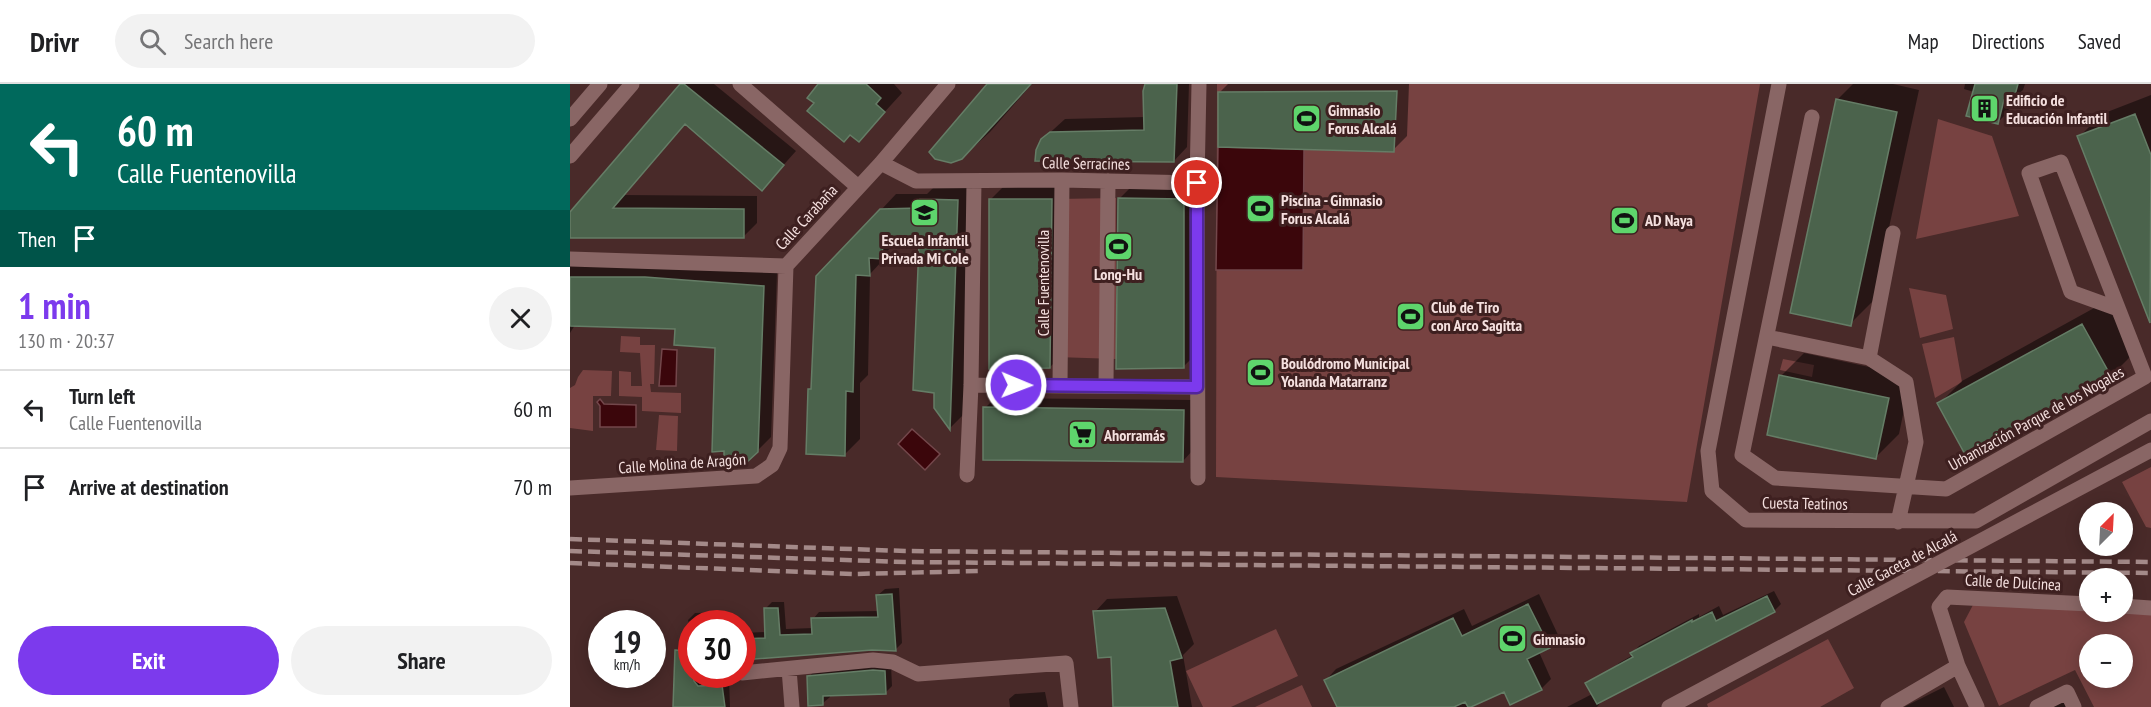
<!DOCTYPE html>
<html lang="en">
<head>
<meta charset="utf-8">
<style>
	body { margin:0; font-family:"PT Sans Narrow",sans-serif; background:#f2f2f2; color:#202124; height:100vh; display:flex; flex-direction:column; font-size:22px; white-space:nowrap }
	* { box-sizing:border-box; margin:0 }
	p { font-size:20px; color:#757577 }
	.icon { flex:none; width:33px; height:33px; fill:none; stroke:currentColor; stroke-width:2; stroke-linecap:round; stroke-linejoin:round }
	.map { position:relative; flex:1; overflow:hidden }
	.drawer { display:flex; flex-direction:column; background:#fff; width:570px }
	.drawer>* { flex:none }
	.top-card { background:#00695c; color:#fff; overflow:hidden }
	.needle { width:39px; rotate:24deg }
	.buttons { position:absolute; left:1509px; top:418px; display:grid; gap:12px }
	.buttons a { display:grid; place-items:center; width:54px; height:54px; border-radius:50%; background:#fff; box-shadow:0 3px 15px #0003; font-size:30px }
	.speed { position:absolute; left:18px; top:526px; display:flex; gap:12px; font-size:30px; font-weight:700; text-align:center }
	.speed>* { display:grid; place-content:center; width:78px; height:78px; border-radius:50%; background:#fff; box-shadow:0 3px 15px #0003; line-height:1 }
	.speed small { font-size:15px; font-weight:400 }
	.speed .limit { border:9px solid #d22; background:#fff; color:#111 }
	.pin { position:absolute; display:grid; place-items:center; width:51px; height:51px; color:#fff; margin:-26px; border:3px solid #fff; border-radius:50%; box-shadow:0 2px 6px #0007 }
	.me { position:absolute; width:66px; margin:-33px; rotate:91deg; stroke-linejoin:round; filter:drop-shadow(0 0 4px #0008) }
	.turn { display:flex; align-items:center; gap:21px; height:126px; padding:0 18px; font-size:27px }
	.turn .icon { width:78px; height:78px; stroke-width:2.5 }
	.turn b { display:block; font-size:42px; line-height:51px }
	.then { display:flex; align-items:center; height:57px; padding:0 18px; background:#0003; gap:12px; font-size:22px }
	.round { display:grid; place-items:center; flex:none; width:63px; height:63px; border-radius:32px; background:#f2f2f2 }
	.headline { display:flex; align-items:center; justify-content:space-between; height:102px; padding:0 18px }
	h1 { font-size:36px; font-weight:700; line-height:45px; color:#7c3aed }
	.cta { display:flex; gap:12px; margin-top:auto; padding:12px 18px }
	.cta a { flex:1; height:69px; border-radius:36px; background:#7c3aed; color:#fff; font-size:24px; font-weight:700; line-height:69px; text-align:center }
	.cta a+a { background:#f2f2f2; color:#202124 }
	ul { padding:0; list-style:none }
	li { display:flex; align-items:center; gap:18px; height:78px; padding:0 18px; border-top:2px solid #e0e0e0 }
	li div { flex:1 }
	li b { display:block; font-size:22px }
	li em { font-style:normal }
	header { display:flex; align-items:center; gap:36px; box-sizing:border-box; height:84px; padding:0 30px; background:#fff; border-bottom:2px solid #e0e0e0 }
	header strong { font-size:28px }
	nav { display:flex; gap:33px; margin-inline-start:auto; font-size:21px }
	.search { width:420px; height:54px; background:#f2f2f2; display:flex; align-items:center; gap:15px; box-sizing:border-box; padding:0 21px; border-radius:33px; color:#757577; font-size:22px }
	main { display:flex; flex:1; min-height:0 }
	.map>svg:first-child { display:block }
</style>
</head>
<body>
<header>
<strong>Drivr</strong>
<div class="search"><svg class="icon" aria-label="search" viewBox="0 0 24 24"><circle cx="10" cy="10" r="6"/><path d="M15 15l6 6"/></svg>Search here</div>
<nav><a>Map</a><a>Directions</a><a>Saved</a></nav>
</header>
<main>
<section class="drawer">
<div class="top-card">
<div class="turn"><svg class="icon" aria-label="left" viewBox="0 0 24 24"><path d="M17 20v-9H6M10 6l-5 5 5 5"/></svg><div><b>60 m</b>Calle Fuentenovilla</div></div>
<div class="then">Then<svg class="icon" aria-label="arrive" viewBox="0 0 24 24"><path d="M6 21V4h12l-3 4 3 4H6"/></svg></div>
</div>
<div class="headline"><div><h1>1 min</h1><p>130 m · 20:37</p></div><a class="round"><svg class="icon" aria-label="close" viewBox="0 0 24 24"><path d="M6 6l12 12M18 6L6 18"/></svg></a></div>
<ul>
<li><svg class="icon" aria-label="left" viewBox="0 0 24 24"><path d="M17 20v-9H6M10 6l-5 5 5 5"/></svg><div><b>Turn left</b><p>Calle Fuentenovilla</p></div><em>60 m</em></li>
<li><svg class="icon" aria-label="arrive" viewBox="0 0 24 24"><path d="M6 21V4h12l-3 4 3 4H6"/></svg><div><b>Arrive at destination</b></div><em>70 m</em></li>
</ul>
<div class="cta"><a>Exit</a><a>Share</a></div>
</section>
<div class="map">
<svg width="1581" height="623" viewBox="0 0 1581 623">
	<rect width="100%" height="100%" fill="#492a29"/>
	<!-- green -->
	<path fill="#774241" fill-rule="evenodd" d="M647,0h543l-73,418 -471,-25z
		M1368,35l54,17 27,80 -103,23z
		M546,114v161l-60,-2 1,-158z
		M1339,204l37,7 7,34 -33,9z
		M51,252l19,1v8h15l-1,39h-4l1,8 30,1v20l-39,-2v-14l-23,-1v-25l12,1v14h11l-2,-33 -20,-1z
		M1384,253l8,45 -27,16 -13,-54z
		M1213,275l31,6 -2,12 -32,-7z
		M13,286l29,1 -1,25h-18v35l-23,-3v-40l5,-3 3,-8z
		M89,331l19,1 -1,35 -21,-1z
		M1581,383v61l-5,-1 -24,-45z
		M1404,519l115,7 1,2 61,1v94h-57l-19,-37 -76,36 -35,-84zM1520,561h32v33h-32z
		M706,545l22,47 -67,31h-28l-17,-36z
		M1258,555l26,49 -34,19h-112l-1,-3z
		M732,601l10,22h-57z"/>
	<!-- water -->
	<path fill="#3b060b" stroke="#73474b" stroke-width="1.5" d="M648,63l86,2 -1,121h-87z
		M92,265l15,1 -1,36h-17z
		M30,315l4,5 32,1v22h-36v-21l-3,-4z
		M342,345l28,25 -15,16 -27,-26z"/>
	<!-- shadow -->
	<path fill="#0007" d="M112,0h32l82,67 -34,38 -76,-66 -62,72 133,1v27l-14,14 -173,-1v-22z
		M250,0h74l8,9 -43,47 -43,-37z
		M419,0h43l-42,48 -28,26z
		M577,0h42l-2,63 -13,14 -131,-22 22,-20 80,-2z
		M658,0h181l-2,52 -14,14 -173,-58z
		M1283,0h40l26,6 -46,211 -23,23 -13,-224z
		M1395,0h60l-2,6 -12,10 -3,12 -10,10 -24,-30 -10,-3z
		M1581,11v227l-72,-185 23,-23z
		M367,100l35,2 -7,227 -14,14 -15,-19 -16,-165 -23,-3 -13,15v4l-14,15 -2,101 -8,8v56l-15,15 -36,-64 4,-4 68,-176 15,-16h31z
		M434,102l60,1 -1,167 -13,13 -59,-168z
		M562,102l64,1v167l-13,13 -64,-168z
		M0,180h89l118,9 -6,164 -14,14 -40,-105 -41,-19 -101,-2 -5,8z
		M1535,218l29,51 -23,23 -172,28 23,-23z
		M1234,269l107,23 -12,58 -23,23 -95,-81z
		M425,314l198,2v50l-10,11 -198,-53z
		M329,504l3,55 -6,6h-24l-130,10v-26l24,-1 -1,-23 7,-7h12l2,27 27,-1v-9l6,-7 60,-1 -1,-16 7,-6z
		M1204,507l7,13 -7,7 -162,59 7,-7 14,-8 -1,-2 7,-7 60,-32v3l20,-11 4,9z
		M969,510l20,43 -10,10 -10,5 12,27 -10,10 -36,1 -36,17h-130l-13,-27 10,-11 128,-60 8,17z
		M607,512l17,48 -11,11 9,52h-78l-2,-51 -17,-44 12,-13z
		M155,528l1,12h-34v13l-4,-17 7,-7z
		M113,560l9,1v30l37,4 1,28h-56l2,-56z
		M321,581l1,21 -7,7 -55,1v3l-7,6 -14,-26 6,-7z
		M1374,603l10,20h-50z
		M475,608l3,15h-42h4l-1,-8 6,-5z
		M1026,608l5,10 -4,5h-30z
		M1503,612l6,11h-29z"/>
	<!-- building -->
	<path fill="#4b634c" stroke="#657d66" stroke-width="1.5" d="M110,0h4l100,81 -22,26 -77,-67 -72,84 131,1v29h-174v-26z
		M248,0h48l15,14 -5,6 9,8 -26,30 -9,-7 -6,7 -37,-31 7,-8 -7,-5z
		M417,0h44l-69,75 -11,4 -16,-4 -6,-7z
		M575,0h32l-3,78 -139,-1 1,-11 5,-11 9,-7 94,-2 -1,-39z
		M1405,0h43l-5,18 -9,-2 -6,24 -32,-8z
		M827,7l-3,61 -176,-5v-55z
		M1266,15l61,13 -46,214 -61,-13z
		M1565,30l16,41 -1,168 -73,-187z
		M548,114l66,1v169l-68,1z
		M350,115l38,1 -8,230 -16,-22v-15l-21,-3 6,-146 -36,-3 -1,18 -13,-1 1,18 -14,-1 -3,117 -7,-1 -1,65 -39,-2 2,-65h3l5,-113 64,-67 40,-1z
		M419,115h63l-2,169 -61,1z
		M0,193h75l119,9 -6,166 -11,10 -23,1v-12l-12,1 3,-104 -41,-3 1,-16 -105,-3z
		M1512,240l30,54 -145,80 -30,-55z
		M1209,291l110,23 -13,61 -109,-24z
		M413,323l201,3 -1,52 -200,-2z
		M322,510l4,57 -24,-1 -130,10v-21l23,-1 -1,-30h14l2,27 32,-1 -1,-16 67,-1 -2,-22z
		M1197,512l8,16 -178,92 -12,-21 48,-26 -3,-4 62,-33v2l20,-10 4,9z
		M958,520l22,44 -23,11 15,31 -32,15 -6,-13 -33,15h-3l-3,-5 -11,5h-117l-13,-27 129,-62 9,18z
		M595,524l17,50 -12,3 8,46h-65l-2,-50 -13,1 -5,-47z
		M105,566l17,1v24h1l1,6 4,5 24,-1 3,22h-52z
		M303,586l12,1 1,23 -63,2v9l-15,1 -1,-30z"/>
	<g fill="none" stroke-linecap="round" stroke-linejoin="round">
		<!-- street -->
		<path stroke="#896665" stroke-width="15" d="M170,0l118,103
			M1209,0l-71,367 4,40 34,29 230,1 175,-100
			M1242,33l-70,338 33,23 171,11 199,-112 -84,-215 -32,11 42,119 47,17
			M0,35l30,-35
			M0,72l62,-72
			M311,79l35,18 146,-1 135,3 2,-99
			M627,99l1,295
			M0,175l216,7 95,-103 67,-79
			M1197,253l102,21 37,24 10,60 -18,80
			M1299,274l24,-125
			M401,301l226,2
			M490,301l2,-205
			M536,301l2,-204
			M397,391l4,-90 3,-204
			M0,404l186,-12 16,-11 8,-17 6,-182
			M1552,522l29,2
			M219,585l3,38
			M172,589l131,-13 20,2 25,12 148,-11 5,44
			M133,593l21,-2
			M1318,623l70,-41
			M1407,623l-19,-41 -19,-59 8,-10 143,7
			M1467,623l30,-15 7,15"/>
		<!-- rail -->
		<path stroke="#a48a89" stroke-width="4.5" stroke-dasharray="12 6" stroke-linecap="butt" d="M0,455l335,12 1246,11
			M0,467l335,11 1246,11
			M0,479l284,11 126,-3"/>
		<!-- street-bridge -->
		<path stroke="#896665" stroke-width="15" d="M1099,623l482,-257"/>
	</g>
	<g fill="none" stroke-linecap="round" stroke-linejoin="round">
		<defs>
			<path id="route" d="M446,301l181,2v-204"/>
		</defs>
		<!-- route casing -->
		<use href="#route" stroke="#51269a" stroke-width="15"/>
		<!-- route -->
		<use href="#route" stroke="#7c3aed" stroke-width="10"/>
	</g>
	<!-- icons -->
	<defs>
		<symbol id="building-square" viewBox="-11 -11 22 22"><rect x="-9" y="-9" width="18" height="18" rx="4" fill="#5ed56c" stroke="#3e2020"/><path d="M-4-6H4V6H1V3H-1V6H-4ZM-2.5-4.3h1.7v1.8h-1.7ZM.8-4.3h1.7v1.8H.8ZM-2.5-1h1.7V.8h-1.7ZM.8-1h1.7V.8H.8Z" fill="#111"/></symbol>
		<symbol id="stadium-square" viewBox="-11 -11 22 22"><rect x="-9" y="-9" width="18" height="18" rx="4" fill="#5ed56c" stroke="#3e2020"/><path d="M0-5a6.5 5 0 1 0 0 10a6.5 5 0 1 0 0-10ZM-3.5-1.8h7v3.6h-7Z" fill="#111"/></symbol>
		<symbol id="school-square" viewBox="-11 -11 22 22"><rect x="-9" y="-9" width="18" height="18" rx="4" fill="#5ed56c" stroke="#3e2020"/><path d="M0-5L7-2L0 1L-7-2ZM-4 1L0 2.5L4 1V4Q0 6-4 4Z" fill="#111"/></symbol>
		<symbol id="supermarket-square" viewBox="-11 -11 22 22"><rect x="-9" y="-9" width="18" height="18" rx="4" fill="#5ed56c" stroke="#3e2020"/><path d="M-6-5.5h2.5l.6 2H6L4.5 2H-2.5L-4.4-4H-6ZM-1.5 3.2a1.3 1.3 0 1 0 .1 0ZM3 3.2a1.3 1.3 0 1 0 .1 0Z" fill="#111"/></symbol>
	</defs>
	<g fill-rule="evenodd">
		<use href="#building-square" x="1398" y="8" width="33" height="33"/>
		<use href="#stadium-square" x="720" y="18" width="33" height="33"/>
		<use href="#stadium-square" x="674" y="108" width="33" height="33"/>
		<use href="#school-square" x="338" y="112" width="33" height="33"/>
		<use href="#stadium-square" x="1038" y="120" width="33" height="33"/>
		<use href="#stadium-square" x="532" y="146" width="33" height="33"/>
		<use href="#stadium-square" x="824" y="216" width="33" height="33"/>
		<use href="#stadium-square" x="674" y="272" width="33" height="33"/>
		<use href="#supermarket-square" x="496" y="334" width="33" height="33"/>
		<use href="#stadium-square" x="926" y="538" width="33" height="33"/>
	</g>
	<g text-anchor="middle" stroke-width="6" stroke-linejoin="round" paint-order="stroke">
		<!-- poi labels -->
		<g font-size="16" font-weight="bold" fill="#f5e0df" stroke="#3e2020" text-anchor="start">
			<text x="1436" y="22">Edificio de<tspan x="1436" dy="18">Educación Infantil</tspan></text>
			<text x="758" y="32">Gimnasio<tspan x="758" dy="18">Forus Alcalá</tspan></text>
			<text x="711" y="122">Piscina - Gimnasio<tspan x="711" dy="18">Forus Alcalá</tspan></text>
			<text x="1075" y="142">AD Naya</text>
			<text x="355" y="162" text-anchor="middle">Escuela Infantil<tspan x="355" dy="18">Privada Mi Cole</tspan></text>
			<text x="548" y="196" text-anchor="middle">Long-Hu</text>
			<text x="861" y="229">Club de Tiro<tspan x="861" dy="18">con Arco Sagitta</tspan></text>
			<text x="711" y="285">Boulódromo Municipal<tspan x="711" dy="18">Yolanda Matarranz</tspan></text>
			<text x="534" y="357">Ahorramás</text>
			<text x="963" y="561">Gimnasio</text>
		</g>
		<!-- street labels -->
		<g font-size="16" fill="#f5e0df" stroke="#3e2020">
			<text transform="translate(516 79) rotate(1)" y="6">Calle Serracines</text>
			<text transform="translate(236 133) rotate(-47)" y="6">Calle Carabaña</text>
			<text transform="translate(473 199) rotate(-90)" y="6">Calle Fuentenovilla</text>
			<text transform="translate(1466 334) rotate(-29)" y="6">Urbanización Parque de los Nogales</text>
			<text transform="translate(112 379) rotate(-4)" y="6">Calle Molina de Aragón</text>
			<text transform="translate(1235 419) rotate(1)" y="6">Cuesta Teatinos</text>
			<text transform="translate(1332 479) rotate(-28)" y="6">Calle Gaceta de Alcalá</text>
			<text transform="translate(1443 498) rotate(3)" y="6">Calle de Dulcinea</text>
		</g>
	</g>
</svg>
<div class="buttons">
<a><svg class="needle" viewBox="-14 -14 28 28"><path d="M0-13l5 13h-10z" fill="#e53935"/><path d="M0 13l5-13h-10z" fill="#757577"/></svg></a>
<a>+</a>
<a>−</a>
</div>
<div class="speed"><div>19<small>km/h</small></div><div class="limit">30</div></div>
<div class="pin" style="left:627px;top:99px;background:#d93025"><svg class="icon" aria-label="arrive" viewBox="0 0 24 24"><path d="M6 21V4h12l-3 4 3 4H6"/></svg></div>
<svg class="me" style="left:446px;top:301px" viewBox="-20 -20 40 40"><circle r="17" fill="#7c3aed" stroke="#fff" stroke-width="3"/><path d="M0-11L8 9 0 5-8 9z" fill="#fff"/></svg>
</div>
</main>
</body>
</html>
